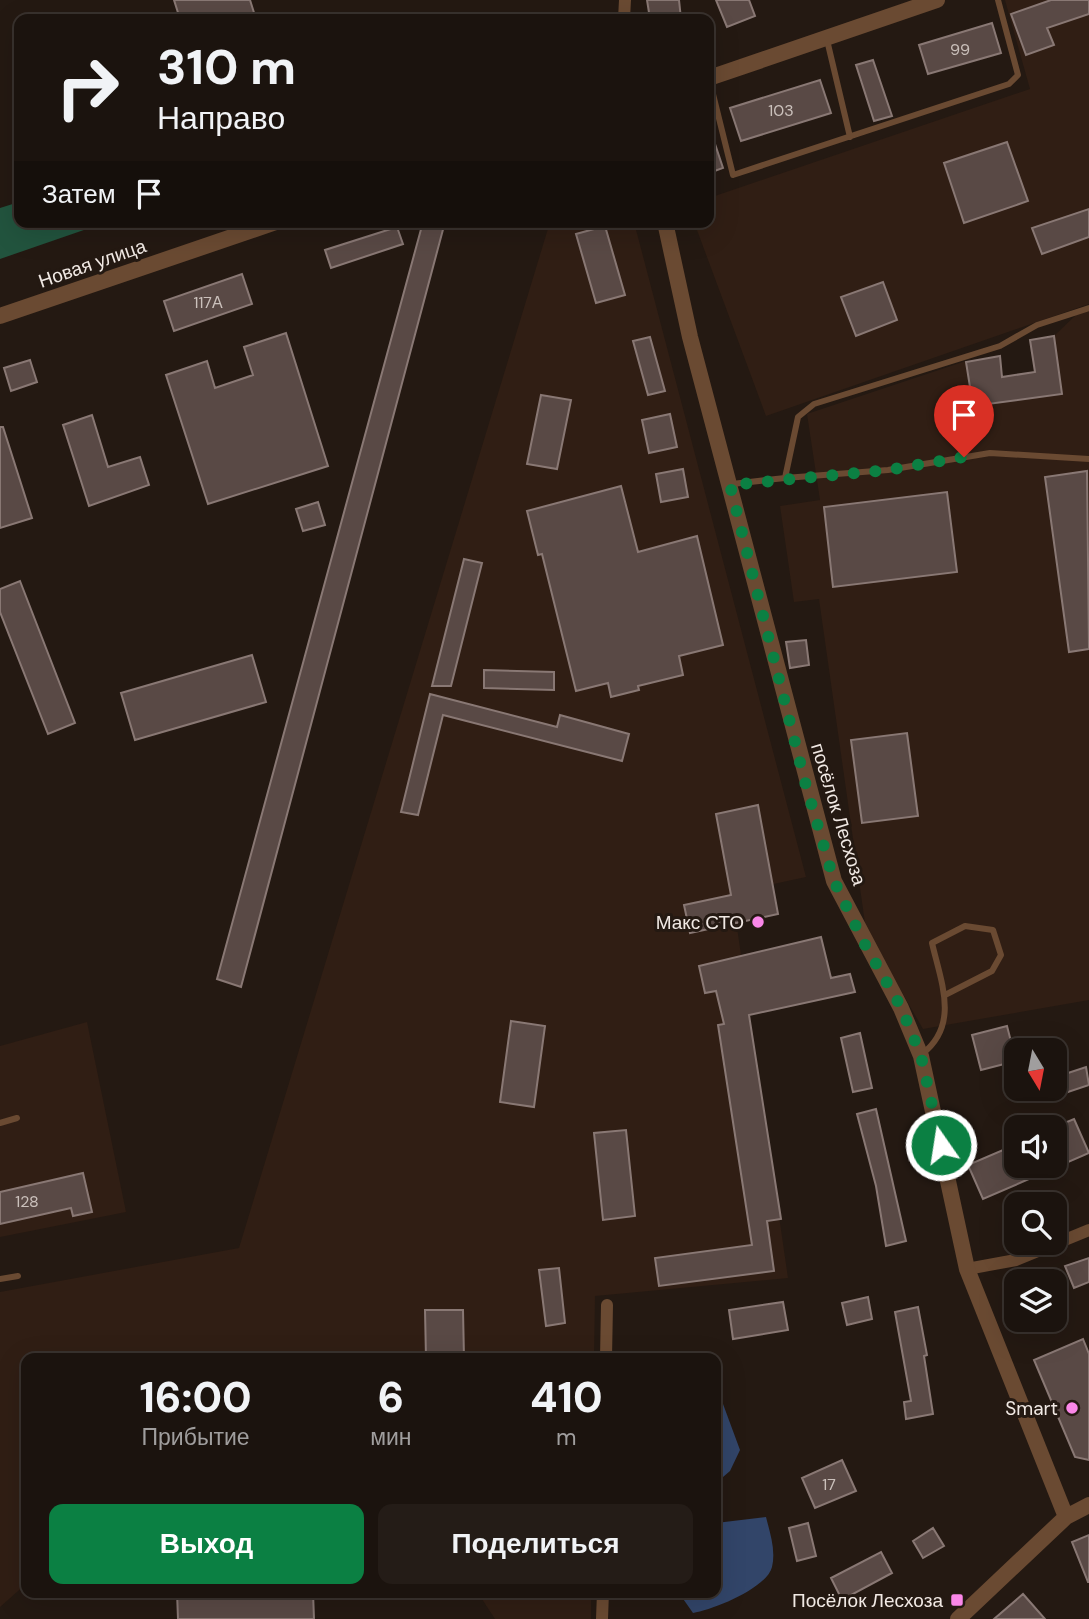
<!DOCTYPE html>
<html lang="ru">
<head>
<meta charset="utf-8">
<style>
	body { margin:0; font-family:"DM Sans",sans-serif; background:#241c17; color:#f1f3f6; height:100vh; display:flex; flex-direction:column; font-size:26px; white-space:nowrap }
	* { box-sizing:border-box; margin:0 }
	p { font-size:23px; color:#a09e9e }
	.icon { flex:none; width:38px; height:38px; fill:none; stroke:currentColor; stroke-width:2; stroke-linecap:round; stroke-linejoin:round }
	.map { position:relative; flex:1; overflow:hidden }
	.sheet { position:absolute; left:21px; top:1353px; width:700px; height:245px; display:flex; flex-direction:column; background:#1b130e; border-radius:14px; box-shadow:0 7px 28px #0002,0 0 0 2px #39322e }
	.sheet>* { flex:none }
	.banner { position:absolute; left:14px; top:14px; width:700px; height:214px; border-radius:14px; box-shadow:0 7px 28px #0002,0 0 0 2px #39322e; background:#1b130e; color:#f1f3f6; overflow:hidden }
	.needle { width:46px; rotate:170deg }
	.fabs { position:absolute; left:1004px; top:1038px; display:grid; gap:14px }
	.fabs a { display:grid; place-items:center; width:63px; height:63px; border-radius:14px; background:#1b130e; box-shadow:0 7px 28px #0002,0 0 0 2px #39322e; font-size:35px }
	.pin { position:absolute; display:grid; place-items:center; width:60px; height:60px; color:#fff; margin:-72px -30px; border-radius:50% 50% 50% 0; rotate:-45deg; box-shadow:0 0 7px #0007 }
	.pin .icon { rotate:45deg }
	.me { position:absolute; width:77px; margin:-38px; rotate:347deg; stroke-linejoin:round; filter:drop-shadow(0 0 5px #0008) }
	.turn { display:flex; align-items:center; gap:24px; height:147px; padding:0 28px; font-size:32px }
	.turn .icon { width:91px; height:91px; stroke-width:2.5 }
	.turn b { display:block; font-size:49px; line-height:60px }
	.then { display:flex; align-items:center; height:66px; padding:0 28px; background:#0003; gap:14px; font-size:26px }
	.eta { display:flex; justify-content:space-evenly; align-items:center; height:119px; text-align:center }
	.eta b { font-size:42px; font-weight:800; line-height:49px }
	.primary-button { display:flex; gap:14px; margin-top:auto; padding:14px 28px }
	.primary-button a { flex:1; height:80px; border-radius:14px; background:#0b8043; color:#fff; font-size:28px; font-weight:800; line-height:80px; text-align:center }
	.primary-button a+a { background:#241c17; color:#f1f3f6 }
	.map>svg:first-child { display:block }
</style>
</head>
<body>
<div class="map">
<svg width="1089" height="1619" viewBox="0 0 1089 1619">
	<rect width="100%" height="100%" fill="#241912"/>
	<!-- built -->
	<path fill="#301e14" d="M1005,0h84v304l-323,112 -72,-194h15v-24l321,-109z
		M550,222h84l172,655 -74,16 56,385 -193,18 -1,62h-568v226l-26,23v-315l239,-44z
		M1089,311v689l-166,29 -57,-99 -47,-331 -25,3 -14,-96 40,-6 -13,-86 159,-53 7,45 89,-12 -8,-58 22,-21z
		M87,1022l39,190 -126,25v-191z
		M478,1593h113v26h-96z"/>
	<!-- forest -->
	<path fill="#22543e" d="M19,202v20h88l-107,37v-51z"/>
	<!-- water -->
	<path fill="#324569" d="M716,1385l24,65 -10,21 -14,12z
		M766,1517c4,16 10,33 6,50 -5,21 -59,43 -79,46l-14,-20 37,-1v-69z"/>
	<!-- building -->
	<path fill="#594945" stroke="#897874" stroke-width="2" d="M174,0h76l6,19h-76z
		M647,0h32l2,19h-31z
		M716,0h33l6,16 -28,11z
		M1051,0h38v14l-42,14 7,17 -28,10 -15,-41z
		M992,23l9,30 -73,21 -9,-29z
		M873,60l19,56 -18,5 -18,-56z
		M820,80l11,33 -90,28 -11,-33z
		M709,132h2l12,36 -14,5z
		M1007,142l21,59 -64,22 -20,-60z
		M1089,209v28l-47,17 -10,-26z
		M423,222h22l-204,765 -24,-8z
		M605,226l20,69 -29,8 -20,-69z
		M397,227l6,17 -72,24 -6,-18z
		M242,274l10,30 -78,27 -10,-30z
		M883,282l14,38 -41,16 -15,-39z
		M286,333l42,133 -120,38 -42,-129 41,-14 8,27 38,-13 -9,-28z
		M1054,336l8,58 -89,12 -7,-44 34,-6 2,21 33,-5 -5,-32z
		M650,337l15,54 -17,4 -15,-54z
		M30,360l7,22 -26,9 -7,-23z
		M541,395l30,5 -14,69 -30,-5z
		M670,414l7,33 -28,6 -7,-33z
		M92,415l16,52 32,-10 9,28 -60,21 -26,-81z
		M0,427h3l29,91 -32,10z
		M683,469l5,28 -27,5 -5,-28z
		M1087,471l2,178 -20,3 -24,-175z
		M621,486l17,66 59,-16 26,109 -44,11 4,19 -45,11 1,4 -28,7 -3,-14 -32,8 -34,-137 -4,1 -11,-44z
		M947,492l10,80 -124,15 -9,-80z
		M318,502l7,23 -22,6 -7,-22z
		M464,559l18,4 -31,123h-19z
		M20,581l55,142 -27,11 -48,-122v-23z
		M806,640l3,25 -19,3 -4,-26z
		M252,655l14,47 -131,38 -14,-47z
		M484,670l70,2v18l-70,-2z
		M430,694l127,33 3,-12 69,19 -7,27 -179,-46 -25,100 -17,-3z
		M907,733l11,83 -56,7 -11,-83z
		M758,805l20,109 -88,19 -6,-28 47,-10 -15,-81z
		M821,937l10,41 19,-4 5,18 -106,23 32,204 -14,2 7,50 -115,15 -4,-28 97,-13 -34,-220 6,-1 -8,-33 -11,2 -6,-27z
		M511,1021l34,5 -11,81 -34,-5z
		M1007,1026l9,35 -35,9 -9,-35z
		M860,1033l12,55 -19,4 -12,-54z
		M1086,1067l3,18 -27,9 -6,-17z
		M876,1109l30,132 -20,5 -10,-60 -19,-72z
		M1074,1119l15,34 -106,46 -15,-34 49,-21v22h38v-39z
		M626,1130l9,86 -32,4 -9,-87z
		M83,1173l9,39 -19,4 -2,-8 -71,16v-32z
		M1089,1258v24l-15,6 -9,-22z
		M559,1268l6,55 -19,3 -7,-56z
		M868,1297l4,22 -25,6 -5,-22z
		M783,1302l5,28 -55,9 -4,-29z
		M918,1307l9,48 -3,1 9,58 -27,5 -2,-17 7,-1 -16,-89z
		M425,1310h38l1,48h-38z
		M1083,1339l6,15v106l-14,-3 -41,-97z
		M842,1460l14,31 -41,17 -13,-30z
		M808,1523l8,33 -19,5 -8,-33z
		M933,1528l11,18 -21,12 -10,-17z
		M1089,1535v47h-1l-16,-40z
		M881,1552l11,21 -50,27 -11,-22z
		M177,1592h136l1,27h-136z
		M1023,1594l22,25h-51z"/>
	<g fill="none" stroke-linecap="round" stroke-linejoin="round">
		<!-- service -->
		<path stroke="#6a4a32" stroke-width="6" d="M827,40l23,97
			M709,78l24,97 276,-91 9,-9 -20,-75
			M785,478l103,-8 102,-17 99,6
			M732,484l53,-6 13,-61 16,-13 186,-58 37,-21 52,-17
			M922,1054c38,-29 19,-72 10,-111l33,-17 28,4 8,25 -9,16 -47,24
			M0,1123l17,-5
			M0,1279l18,-3"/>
		<!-- minor -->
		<path stroke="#6a4a32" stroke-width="12" d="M624,19l1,-19
			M967,1269l49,-9 73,-30
			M606,1358l1,-53
			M602,1619l1,-27"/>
		<!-- tertiary -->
		<path stroke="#6a4a32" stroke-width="16" d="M709,78l228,-78
			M665,222l25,115 144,544 67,127 20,48 46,213 99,248
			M0,316l276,-94
			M958,1619l108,-102 23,-12"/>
	</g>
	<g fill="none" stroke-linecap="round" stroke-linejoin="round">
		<!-- route -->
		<path stroke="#0b8043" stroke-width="12" stroke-dasharray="0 21.6" d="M941,1145l-20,-89 -20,-49 -37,-64 -30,-62 -29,-99 -75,-297 158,-15 76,-13"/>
	</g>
	<!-- markers -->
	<g fill="#fa87e8" stroke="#241912" stroke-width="2.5">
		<circle cx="758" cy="922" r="7"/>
		<circle cx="1072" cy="1408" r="7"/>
		<rect x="950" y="1593" width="14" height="14" rx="3.5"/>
	</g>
	<g text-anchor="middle" stroke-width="6" stroke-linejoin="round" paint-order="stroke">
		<!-- number labels -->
		<g font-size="16" fill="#cbc1bc">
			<text x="960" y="55">99</text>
			<text x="781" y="116">103</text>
			<text x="208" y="308">117А</text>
			<text x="27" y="1207">128</text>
			<text x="829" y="1490">17</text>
		</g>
		<!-- street labels -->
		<g font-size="19" fill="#f1e9e4" stroke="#241912">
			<text transform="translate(92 263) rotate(-19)" y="7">Новая улица</text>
			<text transform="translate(839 814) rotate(73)" y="7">посёлок Лесхоза</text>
		</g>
		<!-- poi labels -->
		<g font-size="19" fill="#f1e9e4" stroke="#241912" text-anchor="end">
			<text x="744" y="929">Макс СТО</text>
			<text x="1058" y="1415">Smart</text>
			<text x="943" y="1607">Посёлок Лесхоза</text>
		</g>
	</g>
</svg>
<div class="fabs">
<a><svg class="needle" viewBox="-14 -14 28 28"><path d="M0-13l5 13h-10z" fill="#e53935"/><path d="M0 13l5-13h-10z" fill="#a09e9e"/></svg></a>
<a><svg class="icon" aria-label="sound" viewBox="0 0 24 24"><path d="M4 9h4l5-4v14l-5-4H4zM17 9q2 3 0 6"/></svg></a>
<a><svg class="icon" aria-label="search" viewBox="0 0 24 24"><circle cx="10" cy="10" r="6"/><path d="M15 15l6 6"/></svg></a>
<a><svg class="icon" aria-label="layers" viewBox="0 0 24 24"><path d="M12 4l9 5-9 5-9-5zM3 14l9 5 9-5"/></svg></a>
</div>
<div class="pin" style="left:964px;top:457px;background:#d93025"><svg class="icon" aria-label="arrive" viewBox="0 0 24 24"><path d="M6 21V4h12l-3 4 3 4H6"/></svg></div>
<svg class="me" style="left:941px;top:1145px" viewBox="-20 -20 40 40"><circle r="17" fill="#0b8043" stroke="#fff" stroke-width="3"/><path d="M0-11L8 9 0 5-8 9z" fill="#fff"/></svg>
<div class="banner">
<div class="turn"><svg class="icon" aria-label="right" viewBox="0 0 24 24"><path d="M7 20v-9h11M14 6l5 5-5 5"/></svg><div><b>310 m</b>Направо</div></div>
<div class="then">Затем<svg class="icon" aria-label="arrive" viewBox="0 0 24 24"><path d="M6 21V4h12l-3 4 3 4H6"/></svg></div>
</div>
<section class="sheet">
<div class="eta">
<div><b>16:00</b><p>Прибытие</p></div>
<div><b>6</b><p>мин</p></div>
<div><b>410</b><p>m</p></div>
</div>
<div class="primary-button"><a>Выход</a><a>Поделиться</a></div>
</section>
</div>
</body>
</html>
